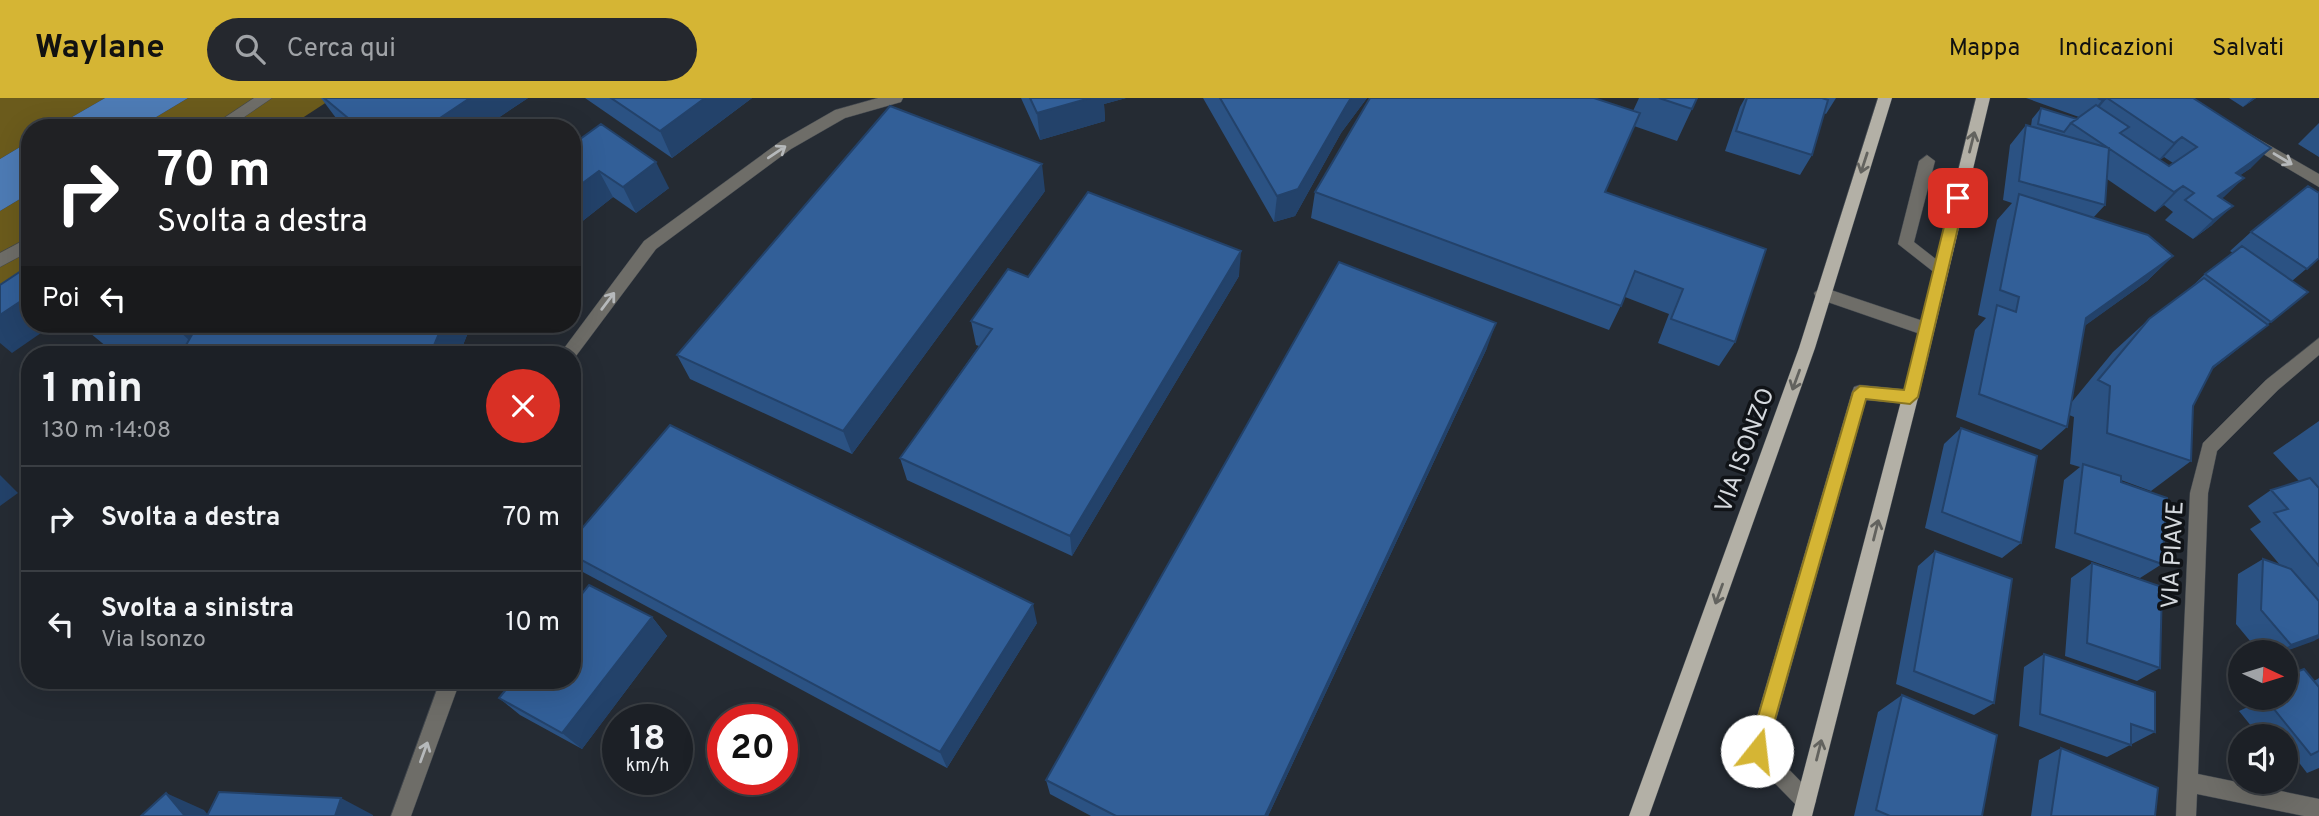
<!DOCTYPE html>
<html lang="it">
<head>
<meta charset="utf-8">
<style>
	body { margin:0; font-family:Overpass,sans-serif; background:#25282e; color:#f1f3f6; height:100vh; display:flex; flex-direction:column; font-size:26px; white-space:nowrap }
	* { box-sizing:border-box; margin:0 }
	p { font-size:23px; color:#a0a3a7 }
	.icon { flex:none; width:38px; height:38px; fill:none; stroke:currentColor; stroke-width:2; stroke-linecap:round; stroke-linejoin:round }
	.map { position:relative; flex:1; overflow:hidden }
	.drawer { position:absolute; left:21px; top:248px; width:560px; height:343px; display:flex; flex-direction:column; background:#1c2026; border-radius:28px; box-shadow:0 7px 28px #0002,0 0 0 2px #3a3e43 }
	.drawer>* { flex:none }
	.hud { position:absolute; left:21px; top:21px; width:560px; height:214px; border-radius:28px; box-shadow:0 7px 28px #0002,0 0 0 2px #3a3e43; background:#202124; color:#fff; overflow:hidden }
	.needle { width:46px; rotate:94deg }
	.controls { position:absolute; left:2228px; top:542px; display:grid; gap:14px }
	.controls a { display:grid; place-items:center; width:70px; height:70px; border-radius:50%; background:#1c2026; box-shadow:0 7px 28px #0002,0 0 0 2px #3a3e43; font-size:35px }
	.speed { position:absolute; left:602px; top:606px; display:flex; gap:14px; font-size:35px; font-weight:700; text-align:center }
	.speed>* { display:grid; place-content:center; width:91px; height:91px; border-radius:50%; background:#1c2026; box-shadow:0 7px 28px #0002,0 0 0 2px #3a3e43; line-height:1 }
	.speed small { font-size:18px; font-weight:400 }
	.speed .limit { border:10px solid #d22; background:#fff; color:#111 }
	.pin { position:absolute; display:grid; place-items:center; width:60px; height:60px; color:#fff; margin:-30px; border-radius:14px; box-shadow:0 4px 10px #0006 }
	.me { position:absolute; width:77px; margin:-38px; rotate:16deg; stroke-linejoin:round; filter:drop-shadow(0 0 5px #0008) }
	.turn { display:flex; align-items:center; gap:24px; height:147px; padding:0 21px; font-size:32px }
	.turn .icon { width:91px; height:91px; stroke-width:2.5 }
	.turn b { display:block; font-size:49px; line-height:60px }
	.then { display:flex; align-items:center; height:66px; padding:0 21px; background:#0003; gap:14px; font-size:26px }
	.round { display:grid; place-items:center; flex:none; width:74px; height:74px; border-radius:37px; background:#25282e }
	.summary { display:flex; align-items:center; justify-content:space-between; height:119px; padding:0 21px }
	h1 { font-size:42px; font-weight:700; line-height:52px }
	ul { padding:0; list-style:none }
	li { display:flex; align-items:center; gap:21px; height:105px; padding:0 21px; border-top:2px solid #3a3e43 }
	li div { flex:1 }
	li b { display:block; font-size:26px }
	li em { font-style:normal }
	header { display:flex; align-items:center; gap:42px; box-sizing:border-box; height:98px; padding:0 35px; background:#d5b534; color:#111 }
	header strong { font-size:33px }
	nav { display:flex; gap:38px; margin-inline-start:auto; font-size:24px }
	.search { width:490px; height:63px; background:#25282e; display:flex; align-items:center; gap:18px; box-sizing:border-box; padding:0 24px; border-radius:38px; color:#a0a3a7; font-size:26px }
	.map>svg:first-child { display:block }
</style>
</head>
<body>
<header>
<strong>Waylane</strong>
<div class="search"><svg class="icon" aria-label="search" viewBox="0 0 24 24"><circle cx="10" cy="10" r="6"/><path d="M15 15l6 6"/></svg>Cerca qui</div>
<nav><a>Mappa</a><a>Indicazioni</a><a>Salvati</a></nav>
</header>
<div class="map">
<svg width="2319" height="718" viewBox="0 0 2319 718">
	<rect width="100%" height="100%" fill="#252b33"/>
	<!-- forest -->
	<path fill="#6b5b1c" d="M0,0h105l-52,30h-23v13l-30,18z
		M188,0h145l-46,30h-149z
		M30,95v100l-30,19v-101z"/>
	<!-- water -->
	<path fill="#4d7bb5" d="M105,0h83l-50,30h-85z
		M30,43v52l-30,18v-52z"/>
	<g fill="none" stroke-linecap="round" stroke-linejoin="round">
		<defs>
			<path id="minor" d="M254,0h18l-44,30h-19z
				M878,0h25l-2,4 -56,16 -54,31 -135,100 -83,111 -1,-5h-13l85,-114 137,-100 54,-31z
				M2248,35l71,41v13l-76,-45 -2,-4z
				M1927,57l8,6 -21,81 32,25 2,4 -2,4 -6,2 -42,-33 21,-83z
				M30,139v14l-30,16v-14z
				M1822,189l110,37 2,5 -2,5 -6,2 -110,-38 -2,-5z
				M2319,240v17l-41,35 -61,61 -9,42 -10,281 121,25v17h-15l-107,-22 -1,22h-20l14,-323 13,-50 63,-63z
				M1860,287l50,5 6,2 3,5 -3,5 -6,2 -44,-4 -98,348 45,46 3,7 -3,7 -7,3 -7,-3 -49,-50 -3,-7 105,-359 2,-5z
				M440,583h20l-49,135h-20z"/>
			<path id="major" d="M1878,0h14l-77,250 -166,468h-20l170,-468z
				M1976,0h14l-69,288 -109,430h-20l113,-430z"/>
		</defs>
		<!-- minor casing -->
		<use href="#minor" stroke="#41474e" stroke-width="1"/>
		<!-- major casing -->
		<use href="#major" stroke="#41474e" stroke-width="1"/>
		<!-- minor -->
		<use href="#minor" fill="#6e6d68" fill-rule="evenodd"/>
		<!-- major -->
		<use href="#major" fill="#b3b0a6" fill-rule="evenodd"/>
	</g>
	<!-- wall -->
	<path fill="#2b5283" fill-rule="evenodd" d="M321,0h207l-45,30h-135l-12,-10z
		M585,0h167l-80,60z
		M1021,0h105l-22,6 1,17 -65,19z
		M1203,0h164l-26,35 -46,83 -21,6z
		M1639,0h58l-20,43 -43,-15 -29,66 130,150 -16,24 -61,-23 11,-29 -44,-17 -16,33 -298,-112 4,-26 318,-81z
		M1745,0h91l-10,16 -2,-1 -12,42 -12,20 -75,-24 15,-44z
		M2026,0h167l58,70 -11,7 -18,23 -10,27 -19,14 -28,-19 8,-8 -9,-7 -9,7 -48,-33 -2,26 -12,13 80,38 -26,25 -63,45 -13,77 42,-51 36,-33 36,-26 20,-19 28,-21 -3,-2 21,-19 68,26 -27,23 16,11 -97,78 -18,36 -2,55 -40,30 -30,-11v2l41,82 -22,14 -85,-30 9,-68 16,-13 -10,-3 4,-47 -5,-2 -2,12 -26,23 -85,-33 19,-87 11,-12 -8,-3 19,-95 15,-17 -9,-3 7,-55 16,-20 5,1 1,-7 9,-11 36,11 2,-2zM2164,59l9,6 -4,3 -9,-6z
		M2229,0h27l-13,9z
		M2319,25v34l-21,-13z
		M572,47l97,43 -33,25 -23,-16 -38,30 -3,-2z
		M1045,93l-193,263 -162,-75 -13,-24z
		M1239,178l-167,280 -165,-76 -7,-22 79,-112 -3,-1 -5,-24 57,-44z
		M79,226h385l5,6 -10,25h-276l-1,-3 -75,-5z
		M1487,250l-219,468h-177l-41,-22 -4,-14z
		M2319,323v217l-39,15h-20l-24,-29 2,-50 25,-15 17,6 -30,-36 11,-7 -13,-16 23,-16 28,-9 -26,-28z
		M1961,330l60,115 -19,15 -77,-30 19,-84z
		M572,442l465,83 -90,145 -366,-197 -9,-10z
		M1935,453l59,152 -20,12 -78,-31 22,-118z
		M2092,465l68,105 -23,13 -72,-25 6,-78z
		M652,519l15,19 -85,113 -62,-34 -21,-17z
		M2044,556l111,78 -48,25 -88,-31 5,-59z
		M2319,580v90l-12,5 -10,-13 -11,5v-28h-26l-21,-26 13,-6 -5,-7h39z
		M1902,597l80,121h-128l24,-104z
		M2061,650l94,68h-124l8,-56z"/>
	<!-- shaded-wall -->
	<path fill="#23426a" d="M470,0h58l-45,30h-46l-3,-6z
		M705,0h47l-80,60 -12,-27z
		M1090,0h36l-22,6 1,17 -65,19 -3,-27z
		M1351,0h16l-26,35 -46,83 -21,6 3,-26z
		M2107,0l-17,20 -4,2 16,-20z
		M2253,0h3l-13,9z
		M2182,39l-18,20 -8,6 18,-20z
		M2271,50l-20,20 -35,24 20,-19z
		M656,64l13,26 -33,25 -13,-26z
		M1042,66l3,27 -193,263 -9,-23z
		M599,73l14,26 -38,30 -3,-5v-31z
		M2244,80l-20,19 -22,16 16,-17z
		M2183,88l-19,19 -9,7 19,-20z
		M2233,108l-21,19 -19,14 20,-19z
		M1241,153l-2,25 -167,280 -2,-20z
		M2173,158l-26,25 -86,62 25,-25z
		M2308,194l-80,65 -54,42 39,-32z
		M30,197v29h24l-42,29 -12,-10v-28z
		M1496,225l-9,25 -219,468h-3z
		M180,226h40l-17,29 -26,-24z
		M443,226h21l5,6 -10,25h-29z
		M0,377l18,18 -18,13z
		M1033,506l4,19 -90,145 -7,-16z
		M652,519l15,19 -85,113 -20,-16z
		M2319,537v3l-5,3 -34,12h-4l15,-8z
		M166,695l38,17 5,6h-24z
		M341,700l32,17v1h-38z"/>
	<!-- building -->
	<path fill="#325f98" stroke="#23426a" stroke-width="2" d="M324,0h146l-36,24 7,6h-81z
		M611,0h94l-45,33z
		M1030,0h60l-53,15z
		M1220,0h131l-5,8 -48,83 -21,7z
		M1370,0h224l46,15 -35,79 161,57 -31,93 -64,-23 12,-30 -48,-18 -14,35 -306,-114z
		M1659,0h38l-5,11z
		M1747,0h75l6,2 -16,55 -76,-24z
		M2098,0h95l78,50 -35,25 8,5 -26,18 15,10 -20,14 -28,-20 9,-7 -11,-7 -9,6 -103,-69 25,-18 33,22 -9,6 49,33 28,-19 -15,-10 -8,6 -67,-45 -5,2z
		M890,8l152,58 -199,267 -166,-76z
		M2041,10l36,11 -6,4 -7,9 -26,-8z
		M601,26l55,38 -33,25 -24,-16 -27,20v-46z
		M2026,27l83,23 -4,57 -86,-24z
		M2308,88l11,7v65l-12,11 -56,-37z
		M1088,94l153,59 -171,285 -170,-78 92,-129 -21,-8 37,-52 20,8z
		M2019,96l129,41 25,21 -87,62 -19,109 -88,-33 18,-89 19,7 3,-15 -19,-7z
		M2242,148l66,46 -37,30 -66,-48z
		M1339,164l157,61 -231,493h-149l-70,-36z
		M30,167v30l-30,20v-30z
		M2204,180l64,47 -55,42 -20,39 -2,55 -84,-28 3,-47 -12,-6 51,-61z
		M91,226h89l-3,5z
		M198,226h245l-13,31h-247l-2,-1z
		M670,327l363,179 -93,148 -368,-197v-15z
		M1961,330l76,28 -16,87 -79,-31z
		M2083,366l38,12v6l46,16 -5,66 -87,-31z
		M2310,380l9,10v78l-45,-53 14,-4 -17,-19z
		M1935,453l77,28 -18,124 -80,-32z
		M2263,461l28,10 28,32v34l-28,10 -30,-35z
		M2092,465l70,24 -2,81 -73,-25z
		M589,487l63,32 -90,116 -63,-35 14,-17h59v-75z
		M2044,556l111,38v40l-24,-8v21l-91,-31z
		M2304,571l15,18v64l-8,4 -46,-57h21v-22z
		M1902,597l95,40 -15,81h-92l-14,-6z
		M2061,650l97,40 -3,28h-104z
		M219,694l122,6 -6,18h-128z
		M166,695l19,23h-44z"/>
	<!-- one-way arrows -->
	<defs><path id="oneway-shaft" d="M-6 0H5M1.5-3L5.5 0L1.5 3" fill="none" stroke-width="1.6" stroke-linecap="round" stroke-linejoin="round" transform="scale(1.75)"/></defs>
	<g stroke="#62625e">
		<use href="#oneway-shaft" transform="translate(1972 44) rotate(-76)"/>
		<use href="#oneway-shaft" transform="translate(1864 65) rotate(108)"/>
		<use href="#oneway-shaft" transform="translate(1796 282) rotate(110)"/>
		<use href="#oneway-shaft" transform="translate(1876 432) rotate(-76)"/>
		<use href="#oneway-shaft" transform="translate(1719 496) rotate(110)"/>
		<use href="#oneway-shaft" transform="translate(1819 652) rotate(-76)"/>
	</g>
	<g stroke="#b6b9bb">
		<use href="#oneway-shaft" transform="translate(777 54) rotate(-34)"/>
		<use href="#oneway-shaft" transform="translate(2283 61) rotate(31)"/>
		<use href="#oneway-shaft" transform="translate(608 203) rotate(-53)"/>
		<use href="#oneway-shaft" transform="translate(424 654) rotate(-70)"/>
	</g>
	<!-- route -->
	<path fill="#d5b534" stroke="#8a7622" stroke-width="2" d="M1958,95l7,5 -47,199 -8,7 -44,-5 -100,352 -2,6 -7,3 -6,-3 -3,-6 105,-359 7,-6 44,4 47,-192z"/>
	<g text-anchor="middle" stroke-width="7" stroke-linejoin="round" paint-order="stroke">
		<!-- street labels -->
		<g font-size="24" fill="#d5d9de" stroke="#101317">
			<text transform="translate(1744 352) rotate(-70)" y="8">VIA ISONZO</text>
			<text transform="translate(2172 457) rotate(-87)" y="8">VIA PIAVE</text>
		</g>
	</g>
</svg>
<div class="controls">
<a><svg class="needle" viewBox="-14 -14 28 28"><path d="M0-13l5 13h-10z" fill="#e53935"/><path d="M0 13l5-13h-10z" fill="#a0a3a7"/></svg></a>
<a><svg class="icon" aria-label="sound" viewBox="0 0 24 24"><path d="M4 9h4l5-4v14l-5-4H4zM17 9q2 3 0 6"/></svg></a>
</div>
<div class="speed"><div>18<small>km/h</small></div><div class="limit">20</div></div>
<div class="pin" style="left:1958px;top:100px;background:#d93025"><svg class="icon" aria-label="arrive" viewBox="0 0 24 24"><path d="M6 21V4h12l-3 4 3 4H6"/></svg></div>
<svg class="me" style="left:1757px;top:653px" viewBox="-20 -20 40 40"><circle r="19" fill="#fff"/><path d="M0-13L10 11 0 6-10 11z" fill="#d5b534"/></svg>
<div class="hud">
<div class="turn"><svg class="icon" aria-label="right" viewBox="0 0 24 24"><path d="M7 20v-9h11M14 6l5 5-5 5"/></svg><div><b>70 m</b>Svolta a destra</div></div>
<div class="then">Poi<svg class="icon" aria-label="left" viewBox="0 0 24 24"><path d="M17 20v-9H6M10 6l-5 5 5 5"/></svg></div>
</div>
<section class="drawer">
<div class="summary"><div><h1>1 min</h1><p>130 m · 14:08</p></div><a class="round" style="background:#d93025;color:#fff"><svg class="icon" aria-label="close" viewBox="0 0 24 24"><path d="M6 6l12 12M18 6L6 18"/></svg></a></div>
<ul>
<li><svg class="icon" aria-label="right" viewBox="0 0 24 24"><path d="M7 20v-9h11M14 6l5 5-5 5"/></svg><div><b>Svolta a destra</b></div><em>70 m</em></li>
<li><svg class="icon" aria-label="left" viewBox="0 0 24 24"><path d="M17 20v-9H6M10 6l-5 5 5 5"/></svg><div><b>Svolta a sinistra</b><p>Via Isonzo</p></div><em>10 m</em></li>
</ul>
</section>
</div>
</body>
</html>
